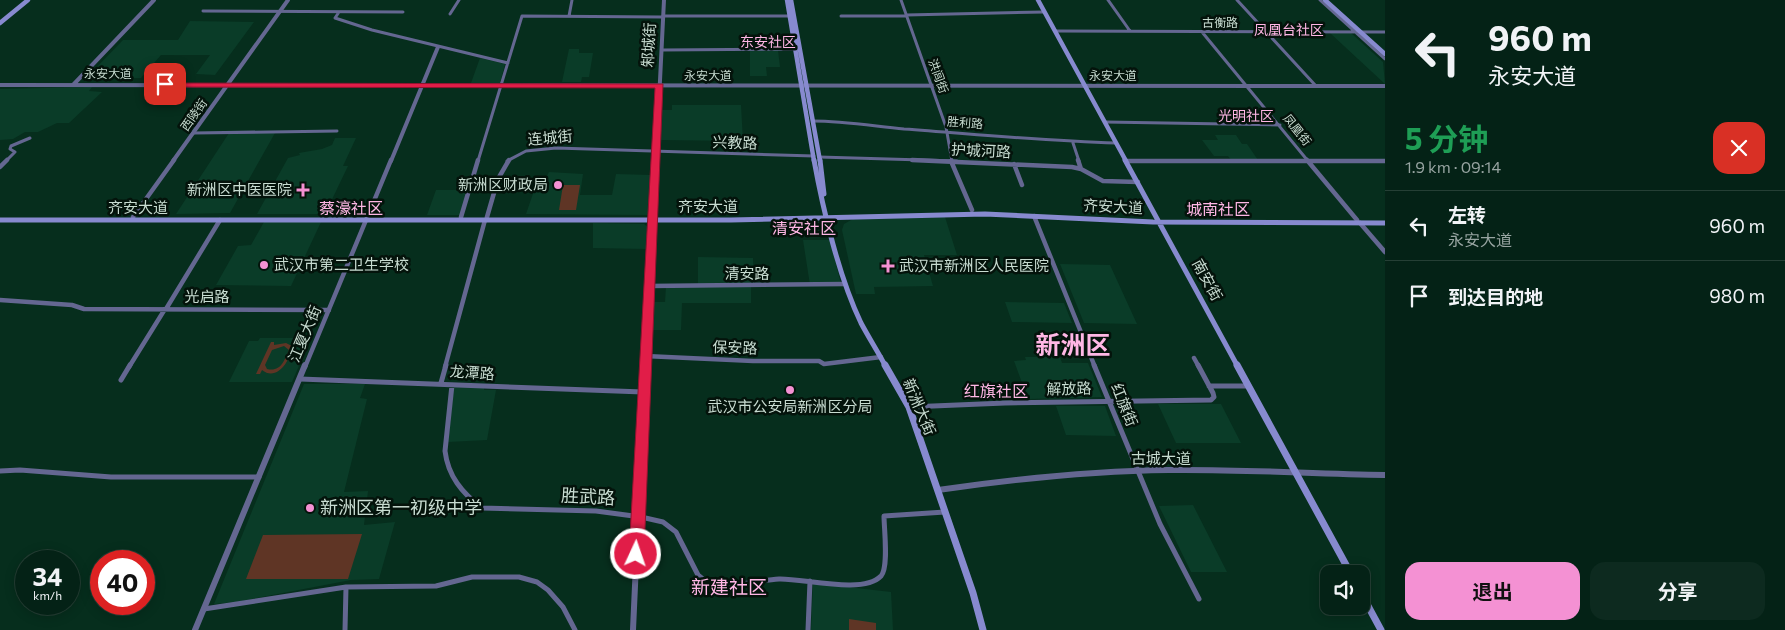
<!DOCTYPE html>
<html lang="zh">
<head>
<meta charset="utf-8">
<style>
	body { margin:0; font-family:Commissioner,"Noto Sans SC",sans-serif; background:#0d2a1f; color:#f1f3f6; height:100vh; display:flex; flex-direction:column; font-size:19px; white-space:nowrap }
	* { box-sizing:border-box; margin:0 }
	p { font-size:16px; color:#97a4a1 }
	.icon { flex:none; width:28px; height:28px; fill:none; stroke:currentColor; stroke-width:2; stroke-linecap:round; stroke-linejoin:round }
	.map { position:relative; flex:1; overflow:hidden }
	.side { display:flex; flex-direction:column; background:#042216; width:400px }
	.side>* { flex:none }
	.guide { background:#042216; color:#f1f3f6; overflow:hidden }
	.buttons { position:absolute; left:1320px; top:565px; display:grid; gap:10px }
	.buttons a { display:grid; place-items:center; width:50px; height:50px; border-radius:10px; background:#042216; box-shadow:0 2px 12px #0003,0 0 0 1px #253f35; font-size:25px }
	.speed { position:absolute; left:15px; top:550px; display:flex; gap:10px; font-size:25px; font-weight:700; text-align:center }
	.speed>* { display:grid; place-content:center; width:65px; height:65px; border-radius:50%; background:#042216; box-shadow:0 2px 12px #0003,0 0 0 1px #253f35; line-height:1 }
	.speed small { font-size:12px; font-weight:400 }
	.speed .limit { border:8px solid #d22; background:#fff; color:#111 }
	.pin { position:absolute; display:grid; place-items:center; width:42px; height:42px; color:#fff; margin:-21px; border-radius:10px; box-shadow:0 2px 8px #0006 }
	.me { position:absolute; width:55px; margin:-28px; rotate:3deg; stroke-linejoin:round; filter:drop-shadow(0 0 4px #0008) }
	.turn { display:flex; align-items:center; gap:18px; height:105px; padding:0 20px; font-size:22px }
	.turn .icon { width:65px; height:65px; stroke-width:2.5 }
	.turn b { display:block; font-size:35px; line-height:42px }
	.round { display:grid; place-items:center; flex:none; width:52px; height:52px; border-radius:15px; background:#0d2a1f }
	.overview { display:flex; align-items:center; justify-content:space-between; height:85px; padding:0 20px }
	h1 { font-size:30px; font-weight:700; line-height:38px; color:#1e9e55 }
	.primary-button { display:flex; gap:10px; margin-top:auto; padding:10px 20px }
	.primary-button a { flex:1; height:58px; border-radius:15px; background:#f491d3; color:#111; font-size:20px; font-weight:700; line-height:58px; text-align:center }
	.primary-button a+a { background:#0d2a1f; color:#f1f3f6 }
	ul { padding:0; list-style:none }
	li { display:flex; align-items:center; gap:15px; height:70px; padding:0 20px; border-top:1px solid #253f35 }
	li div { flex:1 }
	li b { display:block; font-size:19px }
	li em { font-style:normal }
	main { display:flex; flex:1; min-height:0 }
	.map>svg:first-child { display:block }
</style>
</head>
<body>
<main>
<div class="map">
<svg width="1385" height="630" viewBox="0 0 1385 630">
	<rect width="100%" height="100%" fill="#062e1d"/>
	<!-- built -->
	<path fill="#0a3c28" d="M190,21l64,1 -39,53 -19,-1 14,-19h-49l-20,23h-47l-3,-2 1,-4 31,-32h55z
		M1330,33h21l32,29 2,22z
		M569,49h10v4h14l-4,24h-7l-1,5h-19z
		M750,50h28l2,17h-14l1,9h-17z
		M480,58l25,6 -5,19h-29z
		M92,87l-3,4 13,1 -33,31h-12l-19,9h-13l-12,7 -13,1v-51z
		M672,105h69l2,36 -83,-1 2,-30h10z
		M229,133h46l-45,80 -54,1z
		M1215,135h21l6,9h5l11,16h-27l-3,-4h-14l-12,-16h16z
		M335,138h21l-13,28h5l-23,48h-68l31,-56 12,-3 -1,-2 23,-4 10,-4z
		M549,172l34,2 -3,21h32l4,-21 35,1 -2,40 -123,-1 13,-38h8z
		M436,190h32l-8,25h-33z
		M945,217l12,38h-33l9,31 -59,1 1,7h-19l-14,-64 2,-6 9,-5z
		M264,222h57l-30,64 -75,-1 22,-39 13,-1z
		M593,223l51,1 4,3 -1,22 -54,-1z
		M803,240h27l11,44 -31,1z
		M698,257l55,1 1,26h-56z
		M1060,264l50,1 27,59 -53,-1z
		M666,286h85v17h-69l-1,27h-28l1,-28h11z
		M1005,302l59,1 8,20 -60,-1z
		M260,338h51l-19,44h-63l20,-41h9z
		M1025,357h35l2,6h26l14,34 -74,2 -14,-38 12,-1z
		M304,384h61l-5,14 7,1 -23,93 24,-1 -4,34 31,-3 -16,57 -28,1 -115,22 -22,2z
		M454,387h30v3h12l-9,50 -39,2z
		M1158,404h63l20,39h-65z
		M1056,406h49l11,30 -50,-1z
		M1193,505l34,67h-36l-32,-66z
		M813,583l78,9 2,38h-82z"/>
	<!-- green -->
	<path fill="#5f3525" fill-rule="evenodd" d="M563,185h17l-4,25h-17z
		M271,342h3v3l12,-2 6,3c-1,14 -15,36 -30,24l-2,4h-4zM284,346l5,4c-5,11 -8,22 -22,19l-2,-4 7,-15z
		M362,534l-14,45h-102l17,-44z
		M849,619l27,4v7h-27z"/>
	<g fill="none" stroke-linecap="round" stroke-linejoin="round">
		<!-- minor-far2 -->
		<path stroke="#646791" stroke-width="3" d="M901,0l45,127 6,34
			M1108,0l22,31
			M1237,0l79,86
			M1320,0l65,59
			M203,11l200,1
			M339,12l-4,6 37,12 136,33
			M450,14l9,-14
			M906,15l138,-3
			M569,16l3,-16
			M663,16h127
			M841,16h65
			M1055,31l330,1
			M1202,32l106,129
			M662,50l133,-1
			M813,121c30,0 60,5 91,8 70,5 141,12 212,14
			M1105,122l175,3
			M193,133l144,-2
			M1073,143l6,18
			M819,157l138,4
			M6,161l9,-9 -5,-3 1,-3 19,-8
			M478,161l44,-145 141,1
			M507,161l19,-10 30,-3 258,8"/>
		<!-- minor-far1 -->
		<path stroke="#646791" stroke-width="4.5" d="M912,160l160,7 9,2 22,12 35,1
			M1078,160l3,9
			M1307,160l50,60
			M951,161l21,49
			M1126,161h259
			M1014,164l8,21
			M0,167l7,-7
			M1034,216l61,151
			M461,217l17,-57
			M487,217l11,-38 11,-19
			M1360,223l25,29
			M649,286l196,-2
			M0,300l72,5 12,4 245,1
			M166,309l54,-89
			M645,356l108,5h66l5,3 57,-7
			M1194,358l5,9
			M129,367l36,-58
			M445,367l40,-147"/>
		<!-- minor -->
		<path stroke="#646791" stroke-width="5" d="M1094,365l66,159 39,75
			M300,379l343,13
			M121,380l9,-15
			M441,383l5,-18
			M452,385l-7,66c3,25 17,42 37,57l114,3 45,6 22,5 13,10 22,43c7,7 15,9 24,9 20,2 38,-4 57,-5 24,-1 84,16 102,-3 8,-9 3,-47 3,-60l61,-4
			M1209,386h40
			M909,407l96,-4 206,-3 3,-3 -1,-4 -15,-28
			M0,471l20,-1 91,7h148
			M204,609l142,-22 90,-1 36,-9h47l18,5 11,8 15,17 12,23
			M345,630l1,-43
			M808,630l2,-49"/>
		<!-- tertiary-far2 -->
		<path stroke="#646791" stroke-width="4" d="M0,85l1385,1
			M73,85l81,-85
			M173,161l115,-161
			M391,161l47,-114
			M656,161l8,-161"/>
		<!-- tertiary-far1 -->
		<path stroke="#646791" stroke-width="4.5" d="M133,217l41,-57
			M305,367l86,-207
			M645,367l11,-207"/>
		<!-- tertiary -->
		<path stroke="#646791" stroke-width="6" d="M938,490c76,-11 153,-19 231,-20 72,-1 144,4 216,5
			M195,630l110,-265
			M633,630l12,-265"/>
		<!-- secondary-far2 -->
		<path stroke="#878acf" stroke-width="4.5" d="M787,0l27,161
			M791,0l29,161
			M1038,0l88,161
			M1325,0l60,54
			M0,23l28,-23"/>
		<!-- secondary-far1 -->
		<path stroke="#878acf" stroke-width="5" d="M814,160c9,50 25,117 47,163 8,15 17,29 25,44
			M820,160l4,34
			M1125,160l113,207
			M0,220h731l254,-6 168,8 232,1"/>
		<!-- secondary -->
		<path stroke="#878acf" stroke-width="7" d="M885,365l24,42 64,186 10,37
			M1237,365l114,209
			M1361,593l20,37"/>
	</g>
	<!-- route -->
	<path fill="#e11d48" stroke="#92132f" d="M162,83l501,1 -19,470 -3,5 -5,2 -5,-2 -2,-5 26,-466 -490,-1 -4,-3z"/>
	<!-- markers -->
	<g fill="#f491d3" stroke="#04130b" stroke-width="2">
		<circle cx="558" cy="185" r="5"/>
		<path d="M300.5 182.5h5v5h5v5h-5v5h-5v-5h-5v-5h5z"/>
		<circle cx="264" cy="265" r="5"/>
		<path d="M885.5 258.5h5v5h5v5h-5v5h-5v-5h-5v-5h5z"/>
		<circle cx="790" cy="390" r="5"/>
		<circle cx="310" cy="508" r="5"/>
	</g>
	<g text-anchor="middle" stroke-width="5" stroke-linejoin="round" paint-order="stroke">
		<!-- far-street labels -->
		<g font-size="12" fill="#c8dcd1" stroke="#04130b">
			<text x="1220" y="27">古衡路</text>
			<text x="108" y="78">永安大道</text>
			<text x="708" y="80">永安大道</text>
			<text transform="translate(938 76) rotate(70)" y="4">洪闾街</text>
			<text x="1113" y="80">永安大道</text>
			<text transform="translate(194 115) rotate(-55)" y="4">西陵街</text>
			<text transform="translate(965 123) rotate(5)" y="4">胜利路</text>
			<text transform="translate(1297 130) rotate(51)" y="4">凤凰街</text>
		</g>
		<!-- far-neighbourhood labels -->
		<g font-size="14" fill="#ffb7e5" stroke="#04130b">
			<text x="1289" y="35">凤凰台社区</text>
			<text x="768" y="47">东安社区</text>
			<text x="1246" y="121">光明社区</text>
		</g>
		<!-- street labels -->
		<g font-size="15" fill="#c8dcd1" stroke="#04130b">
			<text transform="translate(649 45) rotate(-87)" y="5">邾城街</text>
			<text transform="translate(550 138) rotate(-5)" y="5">连城街</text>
			<text transform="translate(735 143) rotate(2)" y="5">兴教路</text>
			<text transform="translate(981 151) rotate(3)" y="5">护城河路</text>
			<text x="708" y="212">齐安大道</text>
			<text transform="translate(1113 207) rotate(3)" y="5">齐安大道</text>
			<text x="138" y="213">齐安大道</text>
			<text x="747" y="279">清安路</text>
			<text transform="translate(1207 280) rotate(61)" y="5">南安街</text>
			<text x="207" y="302">光启路</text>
			<text transform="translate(305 334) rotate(-67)" y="5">江夏大街</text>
			<text transform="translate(735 348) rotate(2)" y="5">保安路</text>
			<text transform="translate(472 373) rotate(4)" y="5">龙潭路</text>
			<text transform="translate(1069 389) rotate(-1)" y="5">解放路</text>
			<text transform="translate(1124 405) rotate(68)" y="5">红旗街</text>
			<text transform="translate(919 407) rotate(67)" y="5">新洲大街</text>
			<text x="1161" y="464">古城大道</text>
		</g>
		<!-- poi labels -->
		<g font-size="15" fill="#c8dcd1" stroke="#04130b" text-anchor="end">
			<text x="548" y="190">新洲区财政局</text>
			<text x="292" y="195">新洲区中医医院</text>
			<text x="274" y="270" text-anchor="start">武汉市第二卫生学校</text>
			<text x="899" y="271" text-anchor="start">武汉市新洲区人民医院</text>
			<text x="790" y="412" text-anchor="middle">武汉市公安局新洲区分局</text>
		</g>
		<!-- neighbourhood labels -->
		<g font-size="16" fill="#ffb7e5" stroke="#04130b">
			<text x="351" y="214">蔡濠社区</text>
			<text x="1218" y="215">城南社区</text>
			<text x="804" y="234">清安社区</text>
			<text x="996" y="397">红旗社区</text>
		</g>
		<!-- near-street labels -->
		<g font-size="18" fill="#c8dcd1" stroke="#04130b">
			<text transform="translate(588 497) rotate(3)" y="6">胜武路</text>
		</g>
		<!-- near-poi labels -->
		<g font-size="18" fill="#c8dcd1" stroke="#04130b" text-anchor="start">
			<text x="320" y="514">新洲区第一初级中学</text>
		</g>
		<!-- near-neighbourhood labels -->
		<g font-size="19" fill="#ffb7e5" stroke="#04130b">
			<text x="729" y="594">新建社区</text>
		</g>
		<!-- town labels -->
		<g font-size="25" font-weight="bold" fill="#ffb7e5" stroke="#04130b">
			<text x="1073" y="354">新洲区</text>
		</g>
	</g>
</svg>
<div class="buttons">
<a><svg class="icon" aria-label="sound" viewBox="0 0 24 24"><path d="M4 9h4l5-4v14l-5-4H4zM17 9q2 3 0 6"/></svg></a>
</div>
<div class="speed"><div>34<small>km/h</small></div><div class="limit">40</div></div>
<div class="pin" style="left:165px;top:84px;background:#d93025"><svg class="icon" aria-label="arrive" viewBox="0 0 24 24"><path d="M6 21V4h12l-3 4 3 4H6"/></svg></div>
<svg class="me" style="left:636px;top:554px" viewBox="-20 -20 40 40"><circle r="17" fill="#e11d48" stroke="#fff" stroke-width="3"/><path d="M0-11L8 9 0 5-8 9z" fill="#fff"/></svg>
</div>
<section class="side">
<div class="guide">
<div class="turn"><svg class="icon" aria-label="left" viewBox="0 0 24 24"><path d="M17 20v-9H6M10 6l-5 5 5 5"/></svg><div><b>960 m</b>永安大道</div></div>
</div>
<div class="overview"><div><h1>5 分钟</h1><p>1.9 km · 09:14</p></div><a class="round" style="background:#d93025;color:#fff"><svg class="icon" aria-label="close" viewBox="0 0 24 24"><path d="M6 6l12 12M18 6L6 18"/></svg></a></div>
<ul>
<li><svg class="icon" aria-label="left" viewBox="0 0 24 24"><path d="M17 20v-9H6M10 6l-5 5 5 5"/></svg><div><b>左转</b><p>永安大道</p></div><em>960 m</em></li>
<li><svg class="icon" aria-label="arrive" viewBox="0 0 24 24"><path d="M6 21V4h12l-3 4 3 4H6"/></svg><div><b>到达目的地</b></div><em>980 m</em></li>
</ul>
<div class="primary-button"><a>退出</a><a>分享</a></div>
</section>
</main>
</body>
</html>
